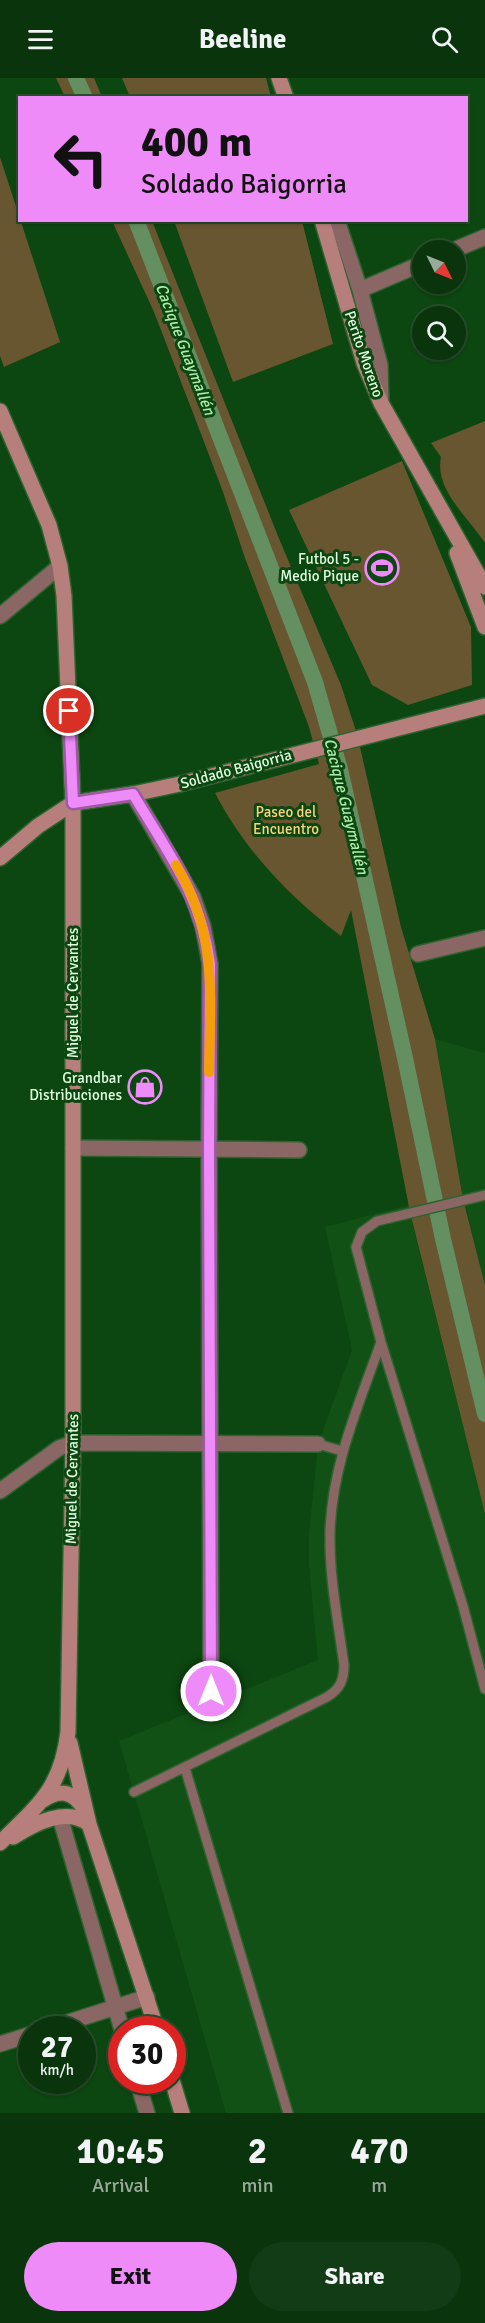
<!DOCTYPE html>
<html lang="en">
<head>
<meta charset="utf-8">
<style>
	body { margin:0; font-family:Signika,sans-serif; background:#123c15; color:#f1f3f6; height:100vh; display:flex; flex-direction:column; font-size:22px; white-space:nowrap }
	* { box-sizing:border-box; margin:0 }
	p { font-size:20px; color:#99aa9d }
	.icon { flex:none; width:33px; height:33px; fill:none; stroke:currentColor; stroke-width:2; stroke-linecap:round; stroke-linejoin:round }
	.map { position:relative; height:2035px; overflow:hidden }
	.sheet { display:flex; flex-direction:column; background:#09340c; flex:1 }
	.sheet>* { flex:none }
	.top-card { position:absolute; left:18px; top:18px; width:450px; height:126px; border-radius:0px; box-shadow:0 2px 4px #0004,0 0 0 2px #294f2d; background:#ee8bf8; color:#111; overflow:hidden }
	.needle { width:39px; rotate:133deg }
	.tools { position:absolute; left:412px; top:162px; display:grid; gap:12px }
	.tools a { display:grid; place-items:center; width:54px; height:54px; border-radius:50%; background:#09340c; box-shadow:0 2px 4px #0004,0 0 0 2px #294f2d; font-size:30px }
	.speed { position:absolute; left:18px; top:1938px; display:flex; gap:12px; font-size:30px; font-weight:700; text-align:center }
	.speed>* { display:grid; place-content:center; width:78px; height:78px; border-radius:50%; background:#09340c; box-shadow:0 2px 4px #0004,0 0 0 2px #294f2d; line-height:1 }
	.speed small { font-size:15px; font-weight:400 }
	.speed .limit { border:9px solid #d22; background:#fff; color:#111 }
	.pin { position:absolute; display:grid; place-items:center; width:51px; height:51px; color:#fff; margin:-26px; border:3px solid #fff; border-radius:50%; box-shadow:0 2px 6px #0007 }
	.me { position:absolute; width:66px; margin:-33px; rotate:0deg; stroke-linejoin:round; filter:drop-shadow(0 0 4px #0008) }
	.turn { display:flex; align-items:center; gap:21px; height:126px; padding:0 24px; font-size:27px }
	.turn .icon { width:78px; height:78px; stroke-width:2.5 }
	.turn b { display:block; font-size:42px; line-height:51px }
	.eta { display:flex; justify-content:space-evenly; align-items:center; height:102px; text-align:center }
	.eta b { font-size:36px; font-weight:800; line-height:42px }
	.cta { display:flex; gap:12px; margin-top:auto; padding:12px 24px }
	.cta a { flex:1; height:69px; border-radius:36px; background:#ee8bf8; color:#111; font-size:24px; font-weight:800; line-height:69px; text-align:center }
	.cta a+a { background:#123c15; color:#f1f3f6 }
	header { display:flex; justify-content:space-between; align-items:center; height:78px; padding:0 24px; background:#09340c; font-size:27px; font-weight:800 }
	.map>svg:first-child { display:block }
</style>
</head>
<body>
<header><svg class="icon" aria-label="menu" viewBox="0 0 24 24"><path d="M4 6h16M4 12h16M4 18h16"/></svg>Beeline<svg class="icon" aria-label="search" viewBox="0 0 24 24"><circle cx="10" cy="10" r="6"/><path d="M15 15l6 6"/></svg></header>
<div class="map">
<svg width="485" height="2035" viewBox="0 0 485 2035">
	<rect width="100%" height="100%" fill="#0c4610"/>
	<!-- built -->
	<path fill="#115115" d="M435,961l50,14v232l-19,-77 -54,14 73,292v599h-259l-107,-372 199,-81 -9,-94v-32l9,-90 34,-94 -27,-123 137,-36z"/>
	<!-- green -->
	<path fill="#685631" d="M56,0h38l8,19h-37z
		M122,0h144l5,19h-141z
		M0,79l60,185 -56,25 -4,-11z
		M112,143h40l128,320 61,144 16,49 44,193 34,112 28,160 22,86v229l-75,-302 -59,-302 -10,26c-51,-39 -96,-85 -126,-143l104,-29 -10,-37 -64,-169 -22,-66 -30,-79 -39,-101z
		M174,143h128l31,123 -100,38z
		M485,343v122c-17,-26 -51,-54 -44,-86l-10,-14z
		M402,383l69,166 1,58 -64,20 -36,-20 -83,-175z"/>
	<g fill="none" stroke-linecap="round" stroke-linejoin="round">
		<!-- canal -->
		<path stroke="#638f61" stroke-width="16" d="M76,0l9,20
			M136,142l179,462 25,87 65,289 38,181 42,175"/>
		<defs>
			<path id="lane" d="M485,1117l-108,26 -15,11 -6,15 25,95 82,264 22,83
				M318,1366l24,7
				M185,1690l103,345
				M134,1714l193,-95c13,-8 17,-17 17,-32 -6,-44 -15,-89 -14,-133 2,-67 29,-128 51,-190"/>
			<path id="street" d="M337,142l23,70 20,75 1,35
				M454,172l31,-13
				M360,212l63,-27
				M0,538l60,-50
				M133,716l60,103 10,29 7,38 -1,187 2,540
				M418,876l67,-16
				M73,1070l226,2
				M0,1413l59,-43 14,-5 245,1
				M60,1739l62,213
				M44,1952l103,-33
				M0,1966l32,-10
				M137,2002l10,33"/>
			<path id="secondary" d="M279,0l7,20
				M322,142l42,143 17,40 104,184
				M0,333l49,114 11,41 4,30 9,207v640l-5,289c-7,57 -29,72 -68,111
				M457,475l28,74
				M0,780l38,-32 35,-23 60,-9 47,-10 305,-78
				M70,1665l19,81 68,206
				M43,1722c17,-11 29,-9 40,7
				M13,1759c21,-13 53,-31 76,-13
				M172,2002l10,33"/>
		</defs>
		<!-- lane casing -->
		<use href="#lane" stroke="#2e6331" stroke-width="12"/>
		<!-- street casing -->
		<use href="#street" stroke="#2e6331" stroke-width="18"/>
		<!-- secondary casing -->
		<use href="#secondary" stroke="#2e6331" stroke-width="18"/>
		<!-- lane -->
		<use href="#lane" stroke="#8a6764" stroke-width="9"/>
		<!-- street -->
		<use href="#street" stroke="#8a6764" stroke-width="15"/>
		<!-- secondary -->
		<use href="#secondary" stroke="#b67f7b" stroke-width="15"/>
	</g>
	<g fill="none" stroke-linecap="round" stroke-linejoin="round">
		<defs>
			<path id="route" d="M69,633l4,92 60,-9c35,59 68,100 77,170l-1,187 2,540"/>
		</defs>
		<!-- route casing -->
		<use href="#route" stroke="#9b5aa1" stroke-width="15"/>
		<!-- route -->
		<use href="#route" stroke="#ee8bf8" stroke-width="10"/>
		<!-- slow -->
		<path stroke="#f59e0b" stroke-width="10" d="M176,787c42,69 34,130 33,207"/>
	</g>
	<!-- icons -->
	<defs>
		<symbol id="stadium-ring" viewBox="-11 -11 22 22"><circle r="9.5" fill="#0c4610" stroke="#ee8bf8" stroke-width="1.5"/><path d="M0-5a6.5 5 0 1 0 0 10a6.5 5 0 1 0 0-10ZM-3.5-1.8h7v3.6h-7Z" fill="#ee8bf8"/></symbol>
		<symbol id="shop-ring" viewBox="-11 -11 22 22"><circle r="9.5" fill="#0c4610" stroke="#ee8bf8" stroke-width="1.5"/><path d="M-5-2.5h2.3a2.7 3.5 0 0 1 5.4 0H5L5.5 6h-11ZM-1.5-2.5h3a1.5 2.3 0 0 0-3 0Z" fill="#ee8bf8"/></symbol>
	</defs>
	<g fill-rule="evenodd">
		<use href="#stadium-ring" x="363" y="471" width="38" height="38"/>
		<use href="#shop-ring" x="126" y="990" width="38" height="38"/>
	</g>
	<g text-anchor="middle" stroke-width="6" stroke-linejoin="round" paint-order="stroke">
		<!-- street labels -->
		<g font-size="15" fill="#e0fedf" stroke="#0c4610">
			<text transform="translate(364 276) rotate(71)" y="5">Perito Moreno</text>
			<text transform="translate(236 691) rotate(-15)" y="5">Soldado Baigorria</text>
			<text transform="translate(73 915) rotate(-90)" y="5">Miguel de Cervantes</text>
			<text transform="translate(72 1401) rotate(-89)" y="5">Miguel de Cervantes</text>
		</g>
		<!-- poi labels -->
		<g font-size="15" fill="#e0fedf" stroke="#0c4610" text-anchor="end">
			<text x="359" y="486">Futbol 5 -<tspan x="359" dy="17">Medio Pique</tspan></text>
			<text x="122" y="1005">Grandbar<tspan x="122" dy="17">Distribuciones</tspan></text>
		</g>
		<!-- park labels -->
		<g font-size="15" fill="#fcd27e" stroke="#0c4610">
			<text x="286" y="739">Paseo del<tspan x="286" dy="17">Encuentro</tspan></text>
		</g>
		<!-- water labels -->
		<g font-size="16" font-style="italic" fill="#aaeca8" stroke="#0c4610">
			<text transform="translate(186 271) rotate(69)" y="6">Cacique Guaymallén</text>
			<text transform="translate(347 728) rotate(76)" y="6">Cacique Guaymallén</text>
		</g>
	</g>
</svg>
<div class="tools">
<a><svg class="needle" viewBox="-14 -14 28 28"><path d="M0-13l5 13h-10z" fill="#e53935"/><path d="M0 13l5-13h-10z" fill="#99aa9d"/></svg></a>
<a><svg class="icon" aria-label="search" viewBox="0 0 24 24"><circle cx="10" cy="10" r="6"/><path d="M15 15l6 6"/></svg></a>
</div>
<div class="speed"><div>27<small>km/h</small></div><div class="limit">30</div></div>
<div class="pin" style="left:69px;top:633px;background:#d93025"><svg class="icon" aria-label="arrive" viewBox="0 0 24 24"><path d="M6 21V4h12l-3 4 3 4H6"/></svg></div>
<svg class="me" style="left:211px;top:1613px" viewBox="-20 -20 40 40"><circle r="17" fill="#ee8bf8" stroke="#fff" stroke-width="3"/><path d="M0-11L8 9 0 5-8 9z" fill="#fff"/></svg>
<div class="top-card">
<div class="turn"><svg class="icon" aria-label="left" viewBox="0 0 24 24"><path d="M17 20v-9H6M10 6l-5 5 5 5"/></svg><div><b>400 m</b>Soldado Baigorria</div></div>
</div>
</div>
<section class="sheet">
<div class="eta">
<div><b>10:45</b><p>Arrival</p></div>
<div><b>2</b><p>min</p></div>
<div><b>470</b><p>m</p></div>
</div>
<div class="cta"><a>Exit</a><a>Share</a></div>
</section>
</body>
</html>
